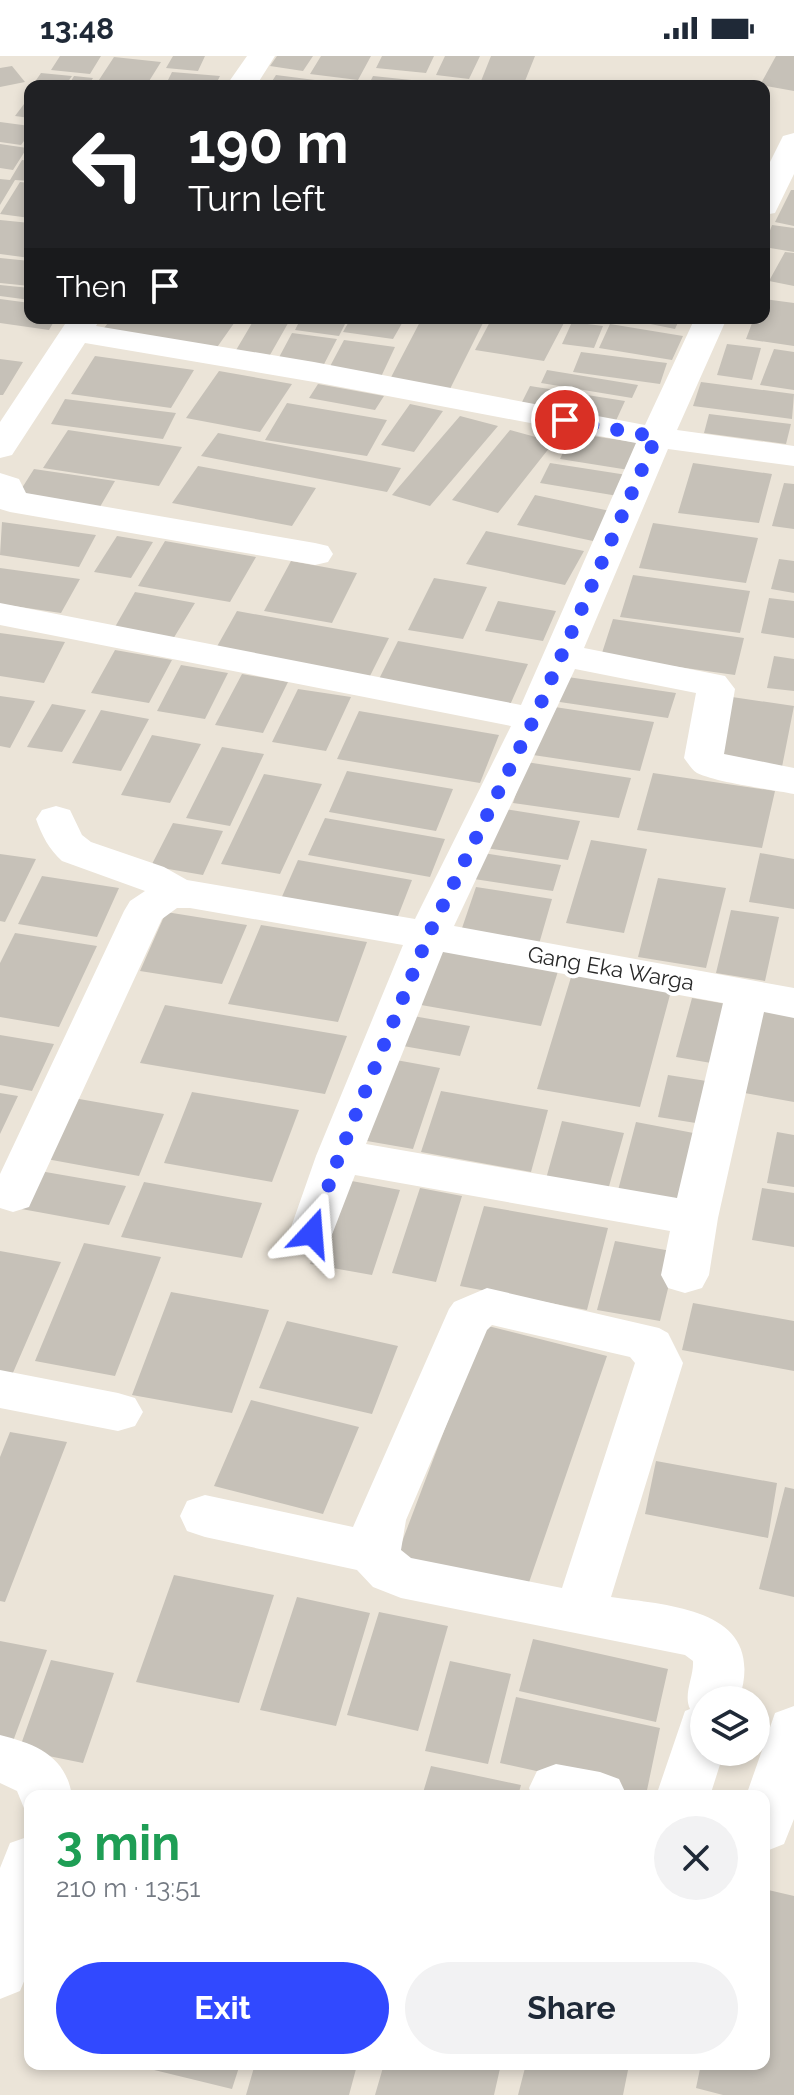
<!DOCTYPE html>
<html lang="en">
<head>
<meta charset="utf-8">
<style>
	body { margin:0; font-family:Raleway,sans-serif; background:#f2f2f3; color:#1f2937; height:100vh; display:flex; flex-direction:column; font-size:30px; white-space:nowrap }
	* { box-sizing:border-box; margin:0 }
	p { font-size:26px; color:#747a83 }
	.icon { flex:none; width:44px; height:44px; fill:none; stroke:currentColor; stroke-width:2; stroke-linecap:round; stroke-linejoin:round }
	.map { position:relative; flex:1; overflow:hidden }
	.details { position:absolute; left:24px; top:1734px; width:746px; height:280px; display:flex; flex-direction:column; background:#fff; border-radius:16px; box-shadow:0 4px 12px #0003 }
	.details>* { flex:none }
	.top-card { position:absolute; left:24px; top:24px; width:746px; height:244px; border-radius:16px; box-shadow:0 4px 12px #0003; background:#202124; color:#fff; overflow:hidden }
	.buttons { position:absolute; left:690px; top:1630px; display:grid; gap:16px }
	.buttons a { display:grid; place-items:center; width:80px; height:80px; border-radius:50%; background:#fff; box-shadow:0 4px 12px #0003; font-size:40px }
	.pin { position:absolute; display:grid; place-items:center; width:68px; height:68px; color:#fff; margin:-34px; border:4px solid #fff; border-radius:50%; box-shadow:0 2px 8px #0007 }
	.me { position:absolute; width:88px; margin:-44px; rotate:19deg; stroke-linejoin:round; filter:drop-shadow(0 0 6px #0008) }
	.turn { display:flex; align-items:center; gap:28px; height:168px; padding:0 32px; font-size:36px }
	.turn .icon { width:104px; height:104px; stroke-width:2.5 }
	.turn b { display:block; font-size:56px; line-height:68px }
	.then { display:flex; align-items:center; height:76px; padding:0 32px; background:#0003; gap:16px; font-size:30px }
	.round { display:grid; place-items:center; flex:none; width:84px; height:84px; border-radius:42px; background:#f2f2f3 }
	.headline { display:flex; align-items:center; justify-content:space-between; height:136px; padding:0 32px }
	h1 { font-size:48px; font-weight:700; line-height:60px; color:#1e9e55 }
	.primary-button { display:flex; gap:16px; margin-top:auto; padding:16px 32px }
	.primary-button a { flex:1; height:92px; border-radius:48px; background:#3149ff; color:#fff; font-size:32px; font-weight:700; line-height:92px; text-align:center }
	.primary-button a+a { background:#f2f2f3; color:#1f2937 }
	.status { display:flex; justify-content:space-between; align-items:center; height:56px; padding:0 40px; background:#fff; direction:ltr }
	.status svg { height:22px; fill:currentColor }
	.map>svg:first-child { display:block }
</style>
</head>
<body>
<div class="status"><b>13:48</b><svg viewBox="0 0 49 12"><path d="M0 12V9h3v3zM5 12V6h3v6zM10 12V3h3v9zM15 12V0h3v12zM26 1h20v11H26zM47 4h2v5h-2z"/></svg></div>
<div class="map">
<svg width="794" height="2039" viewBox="0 0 794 2039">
	<rect width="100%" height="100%" fill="#ebe4d8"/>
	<!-- building -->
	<path fill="#c6c1b8" d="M60,0h41l-11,18 -39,-4z
		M173,0h32l-7,15 -32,-3z
		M277,0h36l-10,15 -33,-5z
		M321,0h50l-13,24 -48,-6z
		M382,0h52l-8,17 -50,-5z
		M445,0h35l-11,23 -33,-4z
		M491,0h44l-12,30h-44z
		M776,0h18v35l-34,-6z
		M114,1l47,5 -15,24h-51z
		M12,10l13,16 -25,5v-19z
		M172,16l48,4 -5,10h-50z
		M41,17l31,3 -7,10h-33z
		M276,19l70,9 -1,2h-76z
		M74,20l19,2 -5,8h-20z
		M373,20l48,5 -2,5h-51z
		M27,44l3,1v17l-15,-2z
		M0,66l30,4v7l-9,12 -21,-3z
		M0,88l27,4 -14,22 -13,-2z
		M22,104l8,1v20l-15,-1 -15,25v-26l10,1z
		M20,126l10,1v35l-30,-4z
		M791,134h3v36l-19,-4z
		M0,164l30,3v35l-30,-4z
		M772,169l22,3v24l-30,-5z
		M785,196l9,1v33l-25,-5z
		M0,202l30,3v25l-30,-3z
		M0,229l30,3v12l-30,-4z
		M0,243l30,4v15h26l-7,12 -49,-7z
		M764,243l30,4v43l-48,-7 8,-21h10z
		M112,262h120l5,1 -24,34 -113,-20z
		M255,262h36l-25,44 -34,-5z
		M301,262h47l-9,18 -44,-6z
		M351,262h54l-12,21 -50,-7z
		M422,262l62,3 -36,72 -60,-10z
		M492,262h54l19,3 -21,40 -69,-11z
		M621,262h59l-5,11z
		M572,266l31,4 -9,22 -32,-4z
		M610,268l73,12 -11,24 -73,-12z
		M292,277l45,6 -16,31 -45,-7z
		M344,284l51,7 -15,32 -53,-7z
		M727,288l34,4 -9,32 -35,-5z
		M774,293l20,3v38l-34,-5z
		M581,296l86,11 -7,21 -87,-12z
		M95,300l99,14 -23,38 -100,-14z
		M0,303l23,3 -20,33h-3z
		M547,314l91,15 -6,13 -91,-15z
		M219,315l73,13 -32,48 -74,-14z
		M701,326l93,12 -2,25 -99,-13z
		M318,328l66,12 -9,14 -66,-12z
		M530,330l95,15 -11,24 -96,-15z
		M65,343l111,14 -13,26 -112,-15z
		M287,347l100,17 -20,36 -102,-16z
		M410,348l33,7 -29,41 -33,-7z
		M709,358l82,10 -5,20 -82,-11z
		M460,360l38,10 -68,80 -38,-11z
		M68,374l114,17 -23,39 -116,-18z
		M510,374l44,12 -56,71 -46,-13z
		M218,377l183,35 -14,24 -186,-36z
		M572,377l68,10 -11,27 -69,-11z
		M550,407l77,12 -9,21 -78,-13z
		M693,407l79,11 -13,49 -81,-10z
		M198,410l118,22 -24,38 -120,-23z
		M34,413l81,12 -18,31 -82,-13z
		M784,427l10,1v45l-22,-3z
		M535,439l75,16 -17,30 -76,-16z
		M2,466l94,13 -17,32 -79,-12z
		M653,467l105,15 -12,45 -107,-15z
		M486,475l98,20 -19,34 -99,-21z
		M117,480l36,6 -22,36 -37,-6z
		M165,485l91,16 -26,45 -92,-16z
		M779,503l15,2v32l-23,-4z
		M291,505l66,12 -25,50 -68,-12z
		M0,512l80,11 -19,34 -61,-9z
		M633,519l117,16 -10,42 -120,-16z
		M434,522l53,9 -24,52 -55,-9z
		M135,536l60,11 -25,41 -59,-10z
		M769,542l25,3v37l-33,-5z
		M498,545l58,10 -13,30 -58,-10z
		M237,555l152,27 -20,40 -154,-28z
		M613,563l131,19 -9,37 -134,-19z
		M0,577l65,9 -21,41 -44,-7z
		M398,585l130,23 -18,41 -132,-24z
		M115,594l57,10 -23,43 -58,-10z
		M774,600l20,3v32l-27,-3z
		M181,609l47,8 -23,46 -48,-8z
		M242,618l46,8 -25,51 -48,-8z
		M561,620l115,17 -8,25 -115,-17z
		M298,633l53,8 -25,54 -54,-9z
		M0,640l35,5 -25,47 -10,-2z
		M732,641l62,9 -13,66 -66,-10z
		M52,648l34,6 -24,42 -35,-5z
		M548,650l106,16 -14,49 -107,-16z
		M101,654l48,9 -28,52 -49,-8z
		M359,655l140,24 -19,48 -143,-24z
		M152,679l49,9 -31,59 -49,-8z
		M222,691l42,7 -34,72 -44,-8z
		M526,706l105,16 -12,40 -106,-15z
		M347,715l106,18 -17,42 -107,-19z
		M653,717l122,18 -13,57 -125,-18z
		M264,718l58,10 -42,90 -59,-10z
		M498,752l82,13 -12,39 -83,-12z
		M325,762l120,21 -15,38 -122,-22z
		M173,767l50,8 -20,44 -52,-9z
		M591,784l56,9 -23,84 -58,-10z
		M483,797l78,12 -8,26 -79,-12z
		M760,797l34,6v50l-45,-7z
		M0,798l36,5 -31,63 -5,-1z
		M298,804l114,20 -19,49 -116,-21z
		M42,820l77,12 -22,49 -79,-13z
		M658,822l68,10 -20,80 -68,-11z
		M476,831l76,12 -13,45 -78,-13z
		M731,854l48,7 -14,64 -49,-8z
		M166,856l81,13 -25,59 -82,-13z
		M261,869l106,17 -29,80 -110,-18z
		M15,877l82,13 -38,81 -59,-10v-54z
		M441,893l118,19 -18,58 -120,-21z
		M572,918l99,17 -31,116 -103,-18z
		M692,942l40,7 -15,59 -41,-7z
		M165,949l182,31 -22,58 -185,-31z
		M758,950l36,6v90l-55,-10z
		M413,960l57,10 -10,30 -57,-10z
		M0,979l54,9 -22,47 -32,-6z
		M396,1004l44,8 -27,81 -46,-8z
		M668,1019l45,7 -11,42 -44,-7z
		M441,1035l107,19 -17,62 -110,-20z
		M192,1036l107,18 -27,72 -108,-19z
		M0,1037l18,3 -18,38z
		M68,1041l96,17 -25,62 -98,-18z
		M562,1065l62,12 -18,64 -62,-11z
		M636,1066l68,13 -18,76 -70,-13z
		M777,1076l17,3v52l-27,-4z
		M34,1114l92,16 -17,39 -93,-17z
		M341,1123l59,11 -28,85 -62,-11z
		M144,1126l118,21 -20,55 -121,-21z
		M420,1132l42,8 -26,86 -44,-9z
		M762,1132l32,5v54l-42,-7z
		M484,1150l124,22 -21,82 -127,-24z
		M615,1185l62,11 -17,69 -63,-11z
		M84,1187l77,14 -46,119 -80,-15z
		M0,1195l61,11 -49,113 -12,-3z
		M171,1236l98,18 -37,103 -100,-18z
		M693,1247l101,18v50l-112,-21z
		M287,1265l111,25 -26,68 -113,-26z
		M484,1269l123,31 -83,241 -130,-34z
		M251,1344l108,27 -36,87 -109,-28z
		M10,1376l57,10 -62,160 -5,-1v-144z
		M656,1405l121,22 -9,55 -123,-24z
		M785,1431l9,2v108l-35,-8z
		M174,1519l100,20 -35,108 -103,-21z
		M297,1541l73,16 -34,113 -76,-16z
		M379,1556l69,14 -30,105 -71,-16z
		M533,1583l135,30 -12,53 -137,-31z
		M0,1585l47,9 -38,102 -9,-2z
		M51,1604l63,13 -31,90 -64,-13z
		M450,1605l61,13 -23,90 -63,-13z
		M516,1641l144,31 -14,67 -146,-32z
		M431,1710l90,19 -3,11h-96z
		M764,1833l30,7v199h-71l-27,-7 5,-24h63z
		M147,2008h93l-8,25 -86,-21z
		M255,2008h82l19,5 -7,26h-103z
		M384,2008h117l-7,31h-119z
		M526,2008h78l24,6 -5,25h-105z"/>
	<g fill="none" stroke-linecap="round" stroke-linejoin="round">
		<!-- minor -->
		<path fill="#fff" fill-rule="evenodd" d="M247,0h28l-19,30h-30z
			M794,77v41l-19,39 -11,2v-41l19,-38z
			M69,262h32l-5,8 218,36 331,63 50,-107h32l-50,112 117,16v20l-126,-17 -84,199 141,28 10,13 -11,65 70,14v26c-24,-5 -76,-11 -97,-21 -5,-3 -9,-10 -13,-15l12,-65 -121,-24 -121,257 340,62v30l-30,-6 -46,206 -9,57 -7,13 -17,5 -17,-5 -7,-13 9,-44 -315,-56 -27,70 -16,5 -16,-5 -7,-12 27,-77 87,-211 -213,-37h-13l-15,11 -133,288 -16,5 -13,-4v-34l124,-263 6,-10 15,-10 -83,-30c-13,-12 -20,-25 -26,-42l6,-9 14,-4 14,4 12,25 9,7 73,25 23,13 228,39 96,-193 -511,-101v-22l521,102 115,-262 -322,-61 -229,-39 -73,112 -12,3v-36zM443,896l280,51 -46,195 -311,-54z
			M0,417l19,6 7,14 289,50 13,3 5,8 -5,8 -13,3 -305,-53 -10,-3z
			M487,1232l172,40 9,5 15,30 -72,234c64,9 157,13 128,103h-35v52h20l-14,44h-54l29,-85 5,-2c-7,-15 4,-32 3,-48l-8,-6 -284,-57 -28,-11 -16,-17 -152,-33 -18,-6 -7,-15 7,-15 18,-6 148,32 96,-218 5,-7zM492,1269l138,32 5,6 -73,225 -151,-30 -10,-8 5,-30 81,-190z
			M0,1314l118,23 17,5 8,14 -8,14 -17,5 -118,-23z
			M794,1650v113l-10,25 -20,8v-56h-18l29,-83z
			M0,1679c36,9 66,21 72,61h-42v19l-4,-2 -9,-22 -17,-8z
			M556,1708l44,8 19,7 8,17h-95l-3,-8 8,-17z
			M30,1780v131l-10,24 -20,8v-131l10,-25z"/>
	</g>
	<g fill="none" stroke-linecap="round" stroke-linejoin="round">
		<!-- route -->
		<path stroke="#3149ff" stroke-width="14" stroke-dasharray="0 25.2" d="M312,1177l27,-77 89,-220 106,-217 122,-282 -91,-17"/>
	</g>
	<g text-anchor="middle" stroke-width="8" stroke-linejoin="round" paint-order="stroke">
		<!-- street labels -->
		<g font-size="22" fill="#282828" stroke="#fff">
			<text transform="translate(611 912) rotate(10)" y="8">Gang Eka Warga</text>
		</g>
	</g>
</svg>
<div class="buttons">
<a><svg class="icon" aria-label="layers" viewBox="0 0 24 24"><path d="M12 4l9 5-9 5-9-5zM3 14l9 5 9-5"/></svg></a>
</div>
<div class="pin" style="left:565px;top:364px;background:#d93025"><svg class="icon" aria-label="arrive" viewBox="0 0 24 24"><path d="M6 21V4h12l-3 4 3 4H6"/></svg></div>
<svg class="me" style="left:312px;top:1177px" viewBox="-20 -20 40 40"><path d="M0-17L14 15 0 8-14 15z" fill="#3149ff" stroke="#fff" stroke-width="4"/></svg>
<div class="top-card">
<div class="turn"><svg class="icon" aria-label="left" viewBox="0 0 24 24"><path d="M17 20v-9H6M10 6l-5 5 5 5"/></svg><div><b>190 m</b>Turn left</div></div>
<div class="then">Then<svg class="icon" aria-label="arrive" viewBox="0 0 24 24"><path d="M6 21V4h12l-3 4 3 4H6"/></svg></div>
</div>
<section class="details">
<div class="headline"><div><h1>3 min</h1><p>210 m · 13:51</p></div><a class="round"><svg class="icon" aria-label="close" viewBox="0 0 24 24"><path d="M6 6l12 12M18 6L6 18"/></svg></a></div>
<div class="primary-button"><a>Exit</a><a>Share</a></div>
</section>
</div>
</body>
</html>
